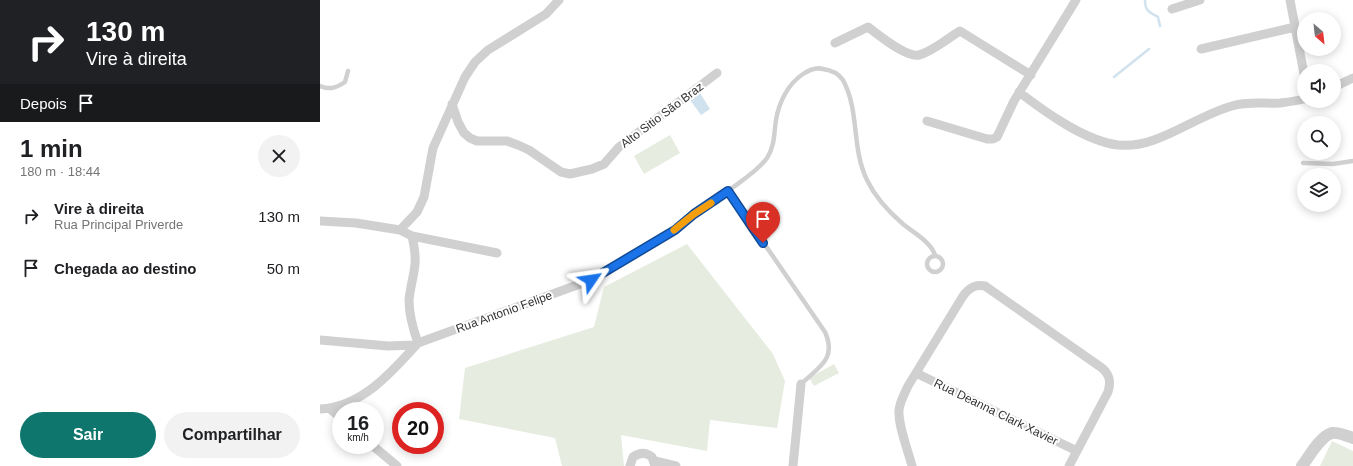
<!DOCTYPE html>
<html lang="pt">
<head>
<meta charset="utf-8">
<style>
	body { margin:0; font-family:Arial,sans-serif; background:#f2f2f2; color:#202124; height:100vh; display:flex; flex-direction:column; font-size:15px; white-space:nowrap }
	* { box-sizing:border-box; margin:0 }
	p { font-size:13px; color:#757577 }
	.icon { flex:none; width:22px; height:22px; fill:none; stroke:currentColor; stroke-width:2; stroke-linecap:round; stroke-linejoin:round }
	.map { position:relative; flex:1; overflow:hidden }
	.panel { display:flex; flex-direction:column; background:#fff; width:320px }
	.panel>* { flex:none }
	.top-card { background:#202124; color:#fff; overflow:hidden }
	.needle { width:26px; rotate:152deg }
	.fabs { position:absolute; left:977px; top:12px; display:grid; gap:8px }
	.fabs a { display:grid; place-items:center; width:44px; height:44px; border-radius:50%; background:#fff; box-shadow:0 2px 10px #0003; font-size:20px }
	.speed { position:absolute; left:12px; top:402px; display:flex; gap:8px; font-size:20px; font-weight:700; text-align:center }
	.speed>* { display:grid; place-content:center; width:52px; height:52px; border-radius:50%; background:#fff; box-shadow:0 2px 10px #0003; line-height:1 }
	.speed small { font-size:10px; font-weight:400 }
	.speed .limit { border:6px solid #d22; background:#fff; color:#111 }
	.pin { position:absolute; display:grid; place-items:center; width:34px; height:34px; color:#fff; margin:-41px -17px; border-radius:50% 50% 50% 0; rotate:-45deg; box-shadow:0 0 4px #0007 }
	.pin .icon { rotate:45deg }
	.me { position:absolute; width:44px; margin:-22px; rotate:58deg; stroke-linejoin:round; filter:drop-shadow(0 0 3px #0008) }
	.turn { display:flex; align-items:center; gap:14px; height:84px; padding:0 20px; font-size:18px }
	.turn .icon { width:52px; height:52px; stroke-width:2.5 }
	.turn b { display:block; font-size:28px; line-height:34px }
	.then { display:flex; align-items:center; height:38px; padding:0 20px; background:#0003; gap:8px; font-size:15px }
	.round { display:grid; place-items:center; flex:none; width:42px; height:42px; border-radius:21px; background:#f2f2f2 }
	.overview { display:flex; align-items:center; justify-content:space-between; height:68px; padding:0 20px }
	h1 { font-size:24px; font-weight:600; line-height:30px }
	.button { display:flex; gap:8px; margin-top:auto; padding:8px 20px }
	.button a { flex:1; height:46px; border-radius:24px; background:#0f766e; color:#fff; font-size:16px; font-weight:600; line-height:46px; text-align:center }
	.button a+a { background:#f2f2f2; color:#202124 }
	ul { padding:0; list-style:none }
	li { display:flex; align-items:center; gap:12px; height:52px; padding:0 20px }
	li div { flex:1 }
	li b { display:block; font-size:15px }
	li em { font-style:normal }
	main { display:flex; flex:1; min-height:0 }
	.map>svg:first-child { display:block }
</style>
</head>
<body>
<main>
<section class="panel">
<div class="top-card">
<div class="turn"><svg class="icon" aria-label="right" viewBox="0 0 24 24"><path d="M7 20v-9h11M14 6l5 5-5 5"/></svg><div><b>130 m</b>Vire à direita</div></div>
<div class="then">Depois<svg class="icon" aria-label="arrive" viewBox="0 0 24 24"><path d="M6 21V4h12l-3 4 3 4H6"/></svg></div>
</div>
<div class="overview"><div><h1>1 min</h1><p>180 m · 18:44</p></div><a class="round"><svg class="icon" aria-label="close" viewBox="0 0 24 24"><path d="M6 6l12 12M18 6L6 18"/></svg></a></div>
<ul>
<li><svg class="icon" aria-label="right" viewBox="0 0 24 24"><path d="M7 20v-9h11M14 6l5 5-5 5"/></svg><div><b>Vire à direita</b><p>Rua Principal Priverde</p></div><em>130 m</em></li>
<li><svg class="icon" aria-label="arrive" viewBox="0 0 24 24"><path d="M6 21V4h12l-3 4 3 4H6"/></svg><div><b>Chegada ao destino</b></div><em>50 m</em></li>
</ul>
<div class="button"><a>Sair</a><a>Compartilhar</a></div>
</section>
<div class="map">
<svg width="1033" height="466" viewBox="0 0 1033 466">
	<rect width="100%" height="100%" fill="#fff"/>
	<!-- green -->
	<path fill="#e6ecdf" d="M350,135l10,18 -36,21 -10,-18z
		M367,244l86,110 12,27 -8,47 -67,-8 -3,31 -86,-16 3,31h-62l-7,-28 -96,-19 6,-51 129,-41 10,-40z
		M514,364l5,9 -25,13 -5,-8z
		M1012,441l21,10v15h-33z"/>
	<!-- water -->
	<path fill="#cfe2ee" d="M380,93l10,16 -9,6 -11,-15z"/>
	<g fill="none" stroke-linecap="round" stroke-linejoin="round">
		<!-- stream -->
		<path stroke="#cfe2ee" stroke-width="2.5" d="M825,0c0,11 4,12 13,17l2,9
			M794,77l35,-28"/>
		<!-- service -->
		<path stroke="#d0d0d0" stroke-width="4.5" d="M0,86c10,4 16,2 25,-4l3,-11
			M983,163l30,1 20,-3
			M408,191c13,-10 30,-20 39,-33 8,-12 7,-26 9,-38 3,-18 12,-36 27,-46 6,-4 13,-7 20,-5 8,1 15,4 20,11 17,32 8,67 24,100 8,17 22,32 36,44 11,9 28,18 32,31
			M607 264a8 8 0 1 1 16 0a8 8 0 1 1-16 0Z
			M271,280l84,-50 19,-16 34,-23 97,141c12,27 -6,35 -24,52"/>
		<!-- minor -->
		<path stroke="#d0d0d0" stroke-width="9" d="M970,0l14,74
			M852,9l28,-9
			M515,43l33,-16c11,8 38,31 51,28 13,-3 29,-17 41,-24l71,44
			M881,49l94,-22
			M1014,87l19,-9
			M699,92c26,20 66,49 99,53 11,1 25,-1 36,-5 26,-9 50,-26 78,-34 16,-5 32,-2 48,-3 8,-1 16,-2 24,-4
			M132,104l6,18 6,11 6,5 7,3h30l11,4 11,5 32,22 9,2 22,-5 12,-5 15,-17 98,-74
			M607,121l60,18h6l4,-2 17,-36 62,-101
			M0,221l36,2 44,7 12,6c2,9 4,18 3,28 -1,12 -5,24 -6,36 0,15 4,29 9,43
			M80,230l17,-18 7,-15 9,-49 32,-71 10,-15 13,-12 58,-36 13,-14
			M92,236l85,17
			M0,340l68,6 28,-1
			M596,373l161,78
			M9,408l12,10
			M0,409c42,-2 72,-37 98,-66l173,-63
			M52,445l25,21
			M335,461l21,5
			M310,466l3,-9c7,-5 13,-5 19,0l3,9
			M473,466l8,-82
			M592,466c-4,-16 -14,-40 -13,-56 1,-9 6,-17 9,-24l55,-90c6,-8 12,-12 22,-10l117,82c8,7 9,14 6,24l-39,74"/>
		<!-- tertiary -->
		<path stroke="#d0d0d0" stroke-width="12" d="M982,466c7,-9 18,-30 30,-33 6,-1 15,3 21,5"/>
	</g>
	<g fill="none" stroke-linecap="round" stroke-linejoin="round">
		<defs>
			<path id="route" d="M271,280l84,-50 19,-16 34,-23 35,52"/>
		</defs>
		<!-- route casing -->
		<use href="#route" stroke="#114b97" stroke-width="10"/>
		<!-- route -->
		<use href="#route" stroke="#1a73e8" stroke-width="7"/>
		<!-- slow -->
		<path stroke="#f59e0b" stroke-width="7" d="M354,230l20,-16 17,-11"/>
	</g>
	<g text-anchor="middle" stroke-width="4" stroke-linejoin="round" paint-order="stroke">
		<!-- street labels -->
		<g font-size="12" fill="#333" stroke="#fff">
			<text transform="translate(342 115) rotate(-37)" y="4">Alto Sitio São Braz</text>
			<text transform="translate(184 312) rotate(-20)" y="4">Rua Antonio Felipe</text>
			<text transform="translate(676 412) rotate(26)" y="4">Rua Deanna Clark Xavier</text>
		</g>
	</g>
</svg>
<div class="fabs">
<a><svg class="needle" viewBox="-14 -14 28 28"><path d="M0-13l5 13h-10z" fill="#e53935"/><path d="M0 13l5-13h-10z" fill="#757577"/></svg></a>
<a><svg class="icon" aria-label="sound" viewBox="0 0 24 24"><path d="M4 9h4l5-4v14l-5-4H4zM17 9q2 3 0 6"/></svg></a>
<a><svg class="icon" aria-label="search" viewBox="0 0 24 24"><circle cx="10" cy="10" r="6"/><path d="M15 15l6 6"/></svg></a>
<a><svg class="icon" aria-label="layers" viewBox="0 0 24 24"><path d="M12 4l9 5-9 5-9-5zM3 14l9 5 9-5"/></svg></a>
</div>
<div class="speed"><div>16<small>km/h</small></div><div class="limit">20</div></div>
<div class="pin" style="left:443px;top:243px;background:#d93025"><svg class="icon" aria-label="arrive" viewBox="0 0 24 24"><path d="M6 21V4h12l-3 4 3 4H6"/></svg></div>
<svg class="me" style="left:271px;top:280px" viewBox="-20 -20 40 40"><path d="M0-17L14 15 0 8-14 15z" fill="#1a73e8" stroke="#fff" stroke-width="4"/></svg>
</div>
</main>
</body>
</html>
